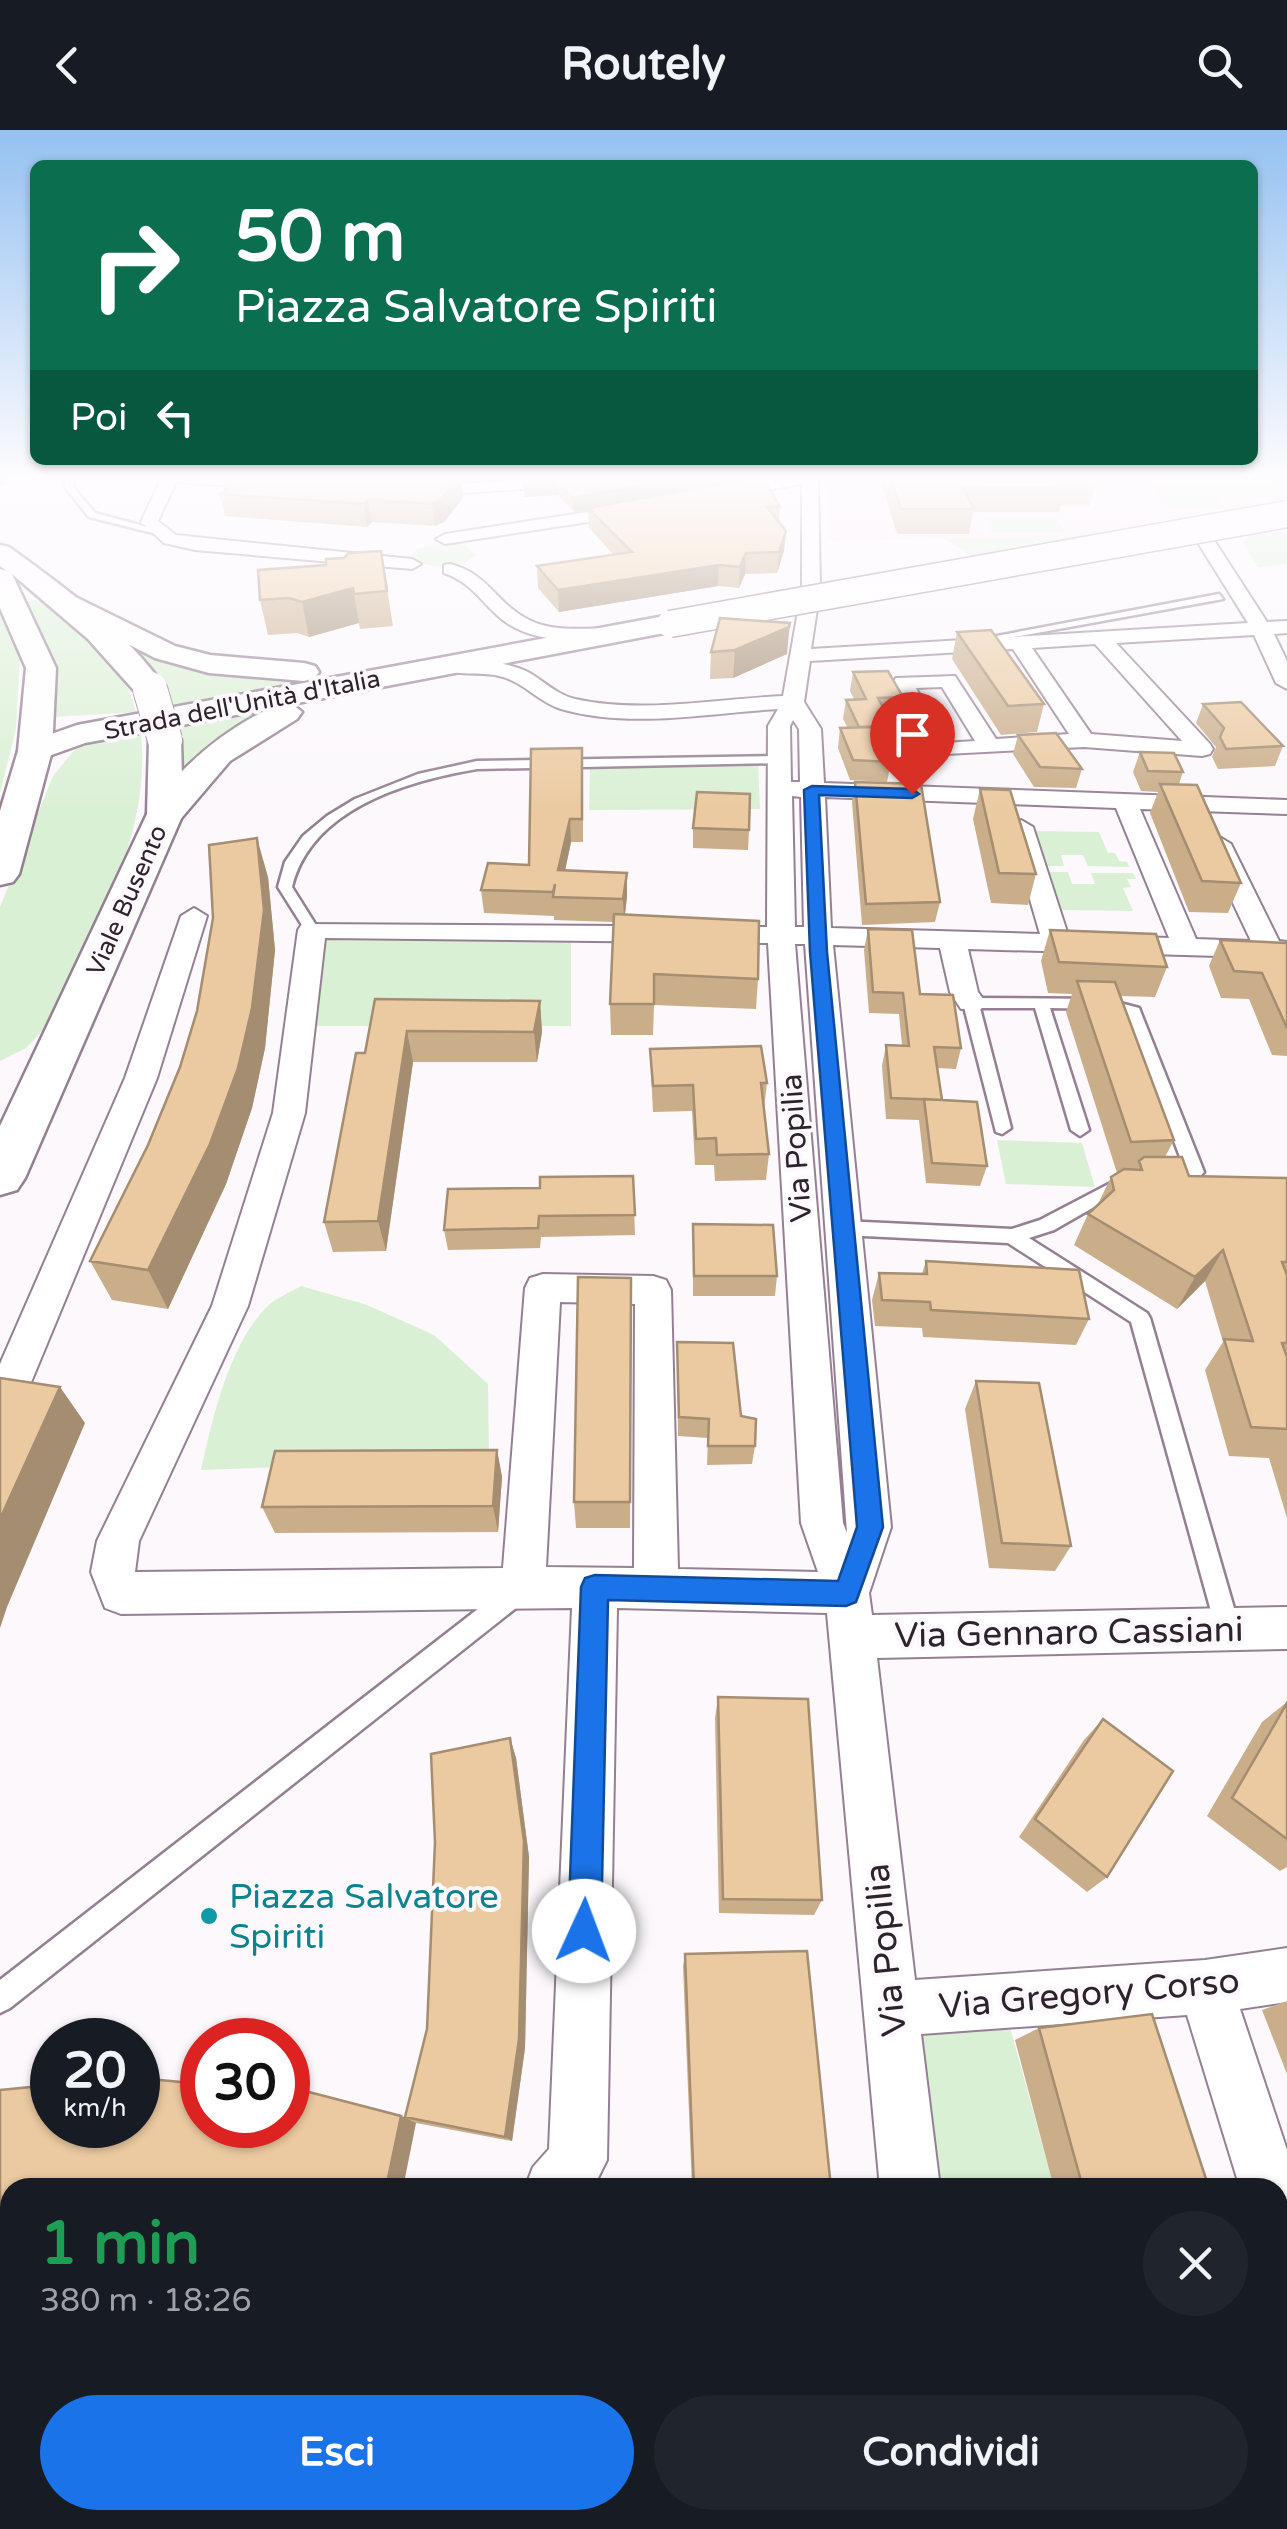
<!DOCTYPE html>
<html lang="it">
<head>
<meta charset="utf-8">
<style>
	body { margin:0; font-family:"Varela Round",sans-serif; background:#20242c; color:#f1f3f6; height:100vh; display:flex; flex-direction:column; font-size:38px; white-space:nowrap }
	* { box-sizing:border-box; margin:0 }
	p { font-size:32px; color:#9ea1a6 }
	.icon { flex:none; width:55px; height:55px; fill:none; stroke:currentColor; stroke-width:2; stroke-linecap:round; stroke-linejoin:round }
	.map { position:relative; flex:1; overflow:hidden }
	.side { position:absolute; left:0px; top:2048px; width:1288px; height:352px; display:flex; flex-direction:column; background:#171b24; border-radius:30px 30px 0 0; box-shadow:0 2px 8px #0004 }
	.side>* { flex:none }
	.top-card { position:absolute; left:30px; top:30px; width:1228px; height:305px; border-radius:15px; box-shadow:0 2px 8px #0004; background:#0b6e4f; color:#fff; overflow:hidden }
	.speed { position:absolute; left:30px; top:1888px; display:flex; gap:20px; font-size:50px; font-weight:700; text-align:center }
	.speed>* { display:grid; place-content:center; width:130px; height:130px; border-radius:50%; background:#171b24; box-shadow:0 2px 8px #0004; line-height:1 }
	.speed small { font-size:25px; font-weight:400 }
	.speed .limit { border:15px solid #d22; background:#fff; color:#111 }
	.pin { position:absolute; display:grid; place-items:center; width:85px; height:85px; color:#fff; margin:-102px -42px; border-radius:50% 50% 50% 0; rotate:-45deg; box-shadow:0 0 10px #0007 }
	.pin .icon { rotate:45deg }
	.me { position:absolute; width:110px; margin:-55px; rotate:2deg; stroke-linejoin:round; filter:drop-shadow(0 0 8px #0008) }
	.turn { display:flex; align-items:center; gap:35px; height:210px; padding:0 40px; font-size:45px }
	.turn .icon { width:130px; height:130px; stroke-width:2.5 }
	.turn b { display:block; font-size:70px; line-height:85px }
	.then { display:flex; align-items:center; height:95px; padding:0 40px; background:#0003; gap:20px; font-size:38px }
	.round { display:grid; place-items:center; flex:none; width:105px; height:105px; border-radius:52px; background:#20242c }
	.summary { display:flex; align-items:center; justify-content:space-between; height:170px; padding:0 40px }
	h1 { font-size:60px; font-weight:700; line-height:75px; color:#1e9e55 }
	.cta { display:flex; gap:20px; margin-top:auto; padding:20px 40px }
	.cta a { flex:1; height:115px; border-radius:60px; background:#1a73e8; color:#fff; font-size:40px; font-weight:700; line-height:115px; text-align:center }
	.cta a+a { background:#20242c; color:#f1f3f6 }
	header { display:flex; justify-content:space-between; align-items:center; height:130px; padding:0 40px; background:#171b24; font-size:45px; font-weight:700 }
	.map>svg:first-child { display:block }
</style>
</head>
<body>
<header><svg class="icon" aria-label="back" viewBox="0 0 24 24"><path d="M15 5l-7 7 7 7"/></svg>Routely<svg class="icon" aria-label="search" viewBox="0 0 24 24"><circle cx="10" cy="10" r="6"/><path d="M15 15l6 6"/></svg></header>
<div class="map">
<svg width="1287" height="2399" viewBox="0 0 1287 2399">
	<rect width="100%" height="100%" fill="#fcf8fc"/>
	<!-- education -->
	<path fill="#fde9f1" d="M826,345h461v25l-40,11 -181,26 -237,4z
		M0,2178h10v212h617v9h-627z"/>
	<!-- green -->
	<path fill="#daf0d4" d="M1149,354l124,1 13,13h-70l7,10 -57,-1z
		M985,388h71l9,14h-73z
		M1154,395l-179,33 -31,-19 122,-2z
		M1287,401v33l-29,3 -15,-25 6,-6z
		M445,412l20,3 11,10c-16,14 -47,16 -65,2l6,-8z
		M37,470c46,24 86,60 99,112l-83,5 -2,-57 -23,-59z
		M0,472l20,55 -4,72 -16,64z
		M138,522c65,21 140,25 209,24l-173,29z
		M288,575l-106,65 -7,-51z
		M140,595c15,110 -48,209 -96,304l-18,19 -26,13v-154l53,-131 24,-29z
		M758,633l2,46 -171,1 1,-45z
		M1033,701l66,1 9,21h7l4,8 8,1 2,5 -41,-1 -5,-11h-22l3,11h-18z
		M1049,742h19l4,12h23l-4,-11h42l3,6h-9l4,8 -8,1 10,23 -71,-1z
		M312,800l259,3v93h-271z
		M997,1010l85,3 13,44 -89,-3z
		M301,1156l66,19 67,30 54,49 1,75 -288,11c11,-50 28,-127 67,-164 8,-8 23,-14 33,-20z
		M1003,1872l51,185h-144l-19,-178z
		M0,2178h10v172l-10,1z
		M92,2390h535v9h-537z
		M946,2390h196l2,9h-197z"/>
	<g fill="none" stroke-linecap="round" stroke-linejoin="round">
		<defs>
			<path id="lane" d="M66,345h8l-1,12 22,26 67,18 -5,3 -68,-17 -24,-30z
				M1219,464l4,5 -253,46 -5,-3z
				M778,626l6,4 -2,3 -305,6c-71,12 -166,40 -185,118l27,43 -2,3h-10l-29,-46 7,-25 18,-26 24,-20 28,-17 63,-25 59,-13z
				M971,868l134,1 34,9 65,164c-11,13 -34,21 -46,8l3,-4 24,-6 -59,-156 -21,-5 -55,-1 39,122 -9,6 -9,-6 -36,-122h-55l31,120 -9,6 -6,-2 -33,-129z
				M1128,1044l9,6 -3,4 -80,46 -25,8 118,75 3,5 90,311 -3,8 -9,3 -9,-3 -3,-8 -85,-307 -123,-79 -165,-8 -9,-7 9,-7 169,8 28,-9z
				M518,1451l8,3 4,8 -4,8 -516,408 -10,5v-33l510,-396z"/>
			<path id="street" d="M163,345l114,4 8,5 -8,5 -101,-7 -18,39 18,14 236,24 9,5 -9,5 -217,-19 -31,-7 -23,-21z
				M796,345h22l2,114 -9,60 437,-26 -53,-85 9,-5 6,1 57,88 20,-1v12l-13,1 13,27v28l-11,-6 -22,-48 -138,8 94,101 3,5 -3,5 -8,2 -118,-9 -157,8 -34,-73 3,-4 59,-2 41,63 73,-5 -56,-85 -203,12 -6,41 17,27 3,54 463,17v14l-147,-5 56,130 55,2 -46,-97 13,-8 13,8 48,97 8,1v16l-319,-9 10,43 8,11 -5,6h-20l-11,-17 -10,-44 -107,-3 58,582 -22,66 3,22 415,-8v42l-410,9 38,322 290,-20 82,-12v54l-47,7 47,141v120l-9,-4v-78h-38l-53,-173 -266,19 19,154h-60l-53,-575 -210,-5 -10,552 -14,28h-68l8,-21 16,-18 23,-541 -451,6 -16,-6 -14,-36 6,-31 115,-235 61,-193 25,-183 4,-6 465,3 1,-201 10,-17c-71,4 -148,20 -217,0 -23,-7 -38,-28 -62,-33 -18,-5 -46,2 -59,-11 14,-13 71,-2 88,7 16,9 29,23 47,27 67,15 141,0 208,-3l19,-107v-105l-84,14 -8,-5 8,-5zM1095,514l87,97 -91,-7 -59,-86zM942,557l33,54 -32,2 -27,-55zM793,590l6,9 1,53h-9l-1,-56zM792,666l9,1 3,130h-9zM825,667l291,11 53,130 -101,-3 -35,-108 -12,-7 -12,7 31,107 -209,-6zM325,808l443,5 33,580 17,49 -140,-3 -7,-279 -5,-10 -13,-4 -110,-2 -13,4 -5,10 -22,280 -368,4 4,-31 109,-235 57,-193zM795,814h10l42,589 -4,-10zM560,1172l75,2 -1,264 -88,-1z
				M571,347l6,2v6l-166,12 -8,-5 8,-5z
				M640,374l8,5 -2,4 -201,31 -9,-5 9,-5z
				M450,434c39,10 45,38 77,55 26,14 60,9 88,9l10,6c-10,8 -24,6 -37,6 -31,1 -66,-2 -90,-24 -19,-17 -28,-34 -54,-43v-8z
				M194,778l13,8 -50,162 -137,331 -6,12 -14,4v-61l125,-286 56,-162z
				M0,2098h10v62h-10z
				M912,2390h68l1,9h-68z"/>
			<path id="secondary" d="M59,459l116,57 35,9 94,8 11,3 4,6 -4,6 -11,3 -95,-8 -54,-15 -106,-55 -4,-6z
				M670,485l10,3 4,6 -4,6 -388,74 10,8 -5,7 -67,42 -52,61 -13,3 -13,-3 -5,-8c32,-46 71,-80 121,-105l-183,34 -50,18 -12,-3 -5,-7 5,-7 54,-19z"/>
			<path id="primary" d="M0,415l9,2c56,41 117,84 157,142l-5,7h-22l-51,-57 -76,-65 44,94 -4,83 -33,123 -6,8 -13,3v-74l18,-60 8,-83 -26,-60v-39l7,2 -7,-5z
				M165,600l12,3 4,7 2,74 -158,364 -8,12 -17,5v-69l147,-312 2,-74 4,-7z"/>
		</defs>
		<!-- lane casing -->
		<use href="#lane" stroke="#958093" stroke-width="5"/>
		<!-- street casing -->
		<use href="#street" stroke="#958093" stroke-width="4"/>
		<!-- secondary casing -->
		<use href="#secondary" stroke="#958093" stroke-width="5"/>
		<!-- primary casing -->
		<use href="#primary" stroke="#958093" stroke-width="5"/>
		<!-- lane -->
		<use href="#lane" fill="#fff" fill-rule="evenodd"/>
		<!-- street -->
		<use href="#street" fill="#fff" fill-rule="evenodd"/>
		<!-- secondary -->
		<use href="#secondary" fill="#fff" fill-rule="evenodd"/>
		<!-- primary -->
		<use href="#primary" fill="#fff" fill-rule="evenodd"/>
		<!-- rail -->
		<path stroke="#817b81" stroke-width="4" stroke-dasharray="9 9" stroke-linecap="butt" d="M0,355l13,-10"/>
		<defs>
			<path id="secondary-bridge" d="M670,494l617,-110"/>
			<path id="primary-bridge" d="M150,559l15,51"/>
		</defs>
		<!-- secondary-bridge casing -->
		<use href="#secondary-bridge" stroke="#958093" stroke-width="29" stroke-linecap="butt"/>
		<!-- primary-bridge casing -->
		<use href="#primary-bridge" stroke="#958093" stroke-width="36" stroke-linecap="butt"/>
		<!-- secondary-bridge -->
		<use href="#secondary-bridge" stroke="#fff" stroke-width="26"/>
		<!-- primary-bridge -->
		<use href="#primary-bridge" stroke="#fff" stroke-width="34"/>
	</g>
	<!-- wall -->
	<path fill="#caae8a" d="M232,345h302l-73,5 2,18 -19,24 -9,4 -63,-4 -5,5 -142,-11 -5,-22 5,-4 -2,-8z
		M749,345v3l31,29 -1,15 7,9 -2,20 -7,22 -32,1 -6,14 -21,-2 -159,26 -21,-24 -1,-22 77,-11 -25,-27 -1,-18 -14,2 -16,-17 -33,2 -3,-17z
		M879,345h213l4,7 -7,24h-28l-2,6h-86l-4,22h-72z
		M381,421l12,75 -33,3 -1,-6 -50,14 -12,-4 -29,2 -8,-35 66,-35 18,-7z
		M720,488l67,36 -54,24 -23,1 1,-27z
		M957,502l87,72 -7,28 -36,3 -49,-76z
		M853,542l50,25 -3,19 -12,1 5,9 -4,19 -7,1 9,16 -4,20 -37,-2 -12,-32 2,-20h8l-5,-9 3,-19 8,-1 -4,-8z
		M1203,574l80,42 -8,20 -57,3 -6,-12 4,-10 -20,-24z
		M1018,605l64,34 -6,19 -42,-1 -21,-33z
		M1140,622l43,20 -4,12 62,99 -13,30 -39,-1 -39,-99 8,-21 -17,-1 -8,-19z
		M583,641v71h-12l-6,29 62,2v23l-2,19 133,64 -2,30 -102,-4 -1,30h-42l-1,-31 4,-82 -60,-2v-4l-70,-3 -3,-23 48,-25z
		M855,652l85,120 -5,20 -73,3 -10,-123z
		M980,659l56,85 -8,31 -37,-2 -18,-84z
		M693,698l56,2 -1,20 -55,-2z
		M268,747l7,73 -10,98 -13,60 -26,76 -58,125 -56,-9 -22,-39 58,-116z
		M868,799l52,65 41,54 -5,21 -19,-1 5,32 45,66 -7,20 -54,-3 -7,-63 -33,-1 -4,-53 4,-21h16l-3,-31 -30,-1 -5,-63z
		M1050,800l117,37 -12,30 -35,-1 54,144 -9,17 24,19 98,2v340l-18,-60 -40,-2 -24,-86 18,-28 -18,-61 -28,28 -103,-64 14,-31 10,-10 13,-27 6,-4 -51,-161 6,-18 -24,-1 -7,-32z
		M1220,810l67,3v113l-15,-1 -23,-56 -28,-1 -12,-32z
		M375,869l165,2 2,31 -5,30h-124l-27,189 -53,1 -9,-30 41,-169z
		M650,919l117,34 -3,26 5,45 -3,26 -51,1 -1,-16h-19l-3,-54 -39,1z
		M633,1046l2,59 -94,2 -1,11 -92,2 -4,-20z
		M693,1094l84,52 -2,20h-82z
		M926,1131l163,58 -13,26 -153,-8 -1,-9 -47,-2 -3,-26 7,-27 43,1z
		M631,1148l-1,250h-54l-2,-26z
		M677,1212l64,74 14,30 -3,18 -45,1 1,-27 -30,-2z
		M976,1251l95,165 -16,25 -66,-3 -24,-159z
		M497,1320l5,27 -4,55 -223,1 -13,-26z
		M718,1567l104,203 -8,15 -95,-2 -4,-195z
		M1287,1572v165l-7,4 -73,-55 55,-94z
		M1103,1589l4,158 -20,15 -68,-55 65,-97z
		M510,1608l6,20 13,99 -4,191 -13,93 -96,-18 -406,65v21h-10v-119l401,26 4,1z
		M685,1824l146,234h-139l-9,-222z
		M1287,1871v73l-25,-64z
		M1039,1898l170,160h-155l-39,-148z
		M1287,2229v170h-143l-2,-9h136v-160z"/>
	<!-- shaded-wall -->
	<path fill="#a48d71" d="M699,345h50v5l-175,32 -1,-14z
		M460,346l3,22 -19,24 -9,4 -2,-22z
		M557,351l1,14 -33,2 -1,-14z
		M368,370l4,22 -5,5 -3,-23z
		M786,401l-2,20 -7,22 2,-21z
		M746,423l-1,21 -6,14 1,-21z
		M719,435l-1,21 -159,26 -1,-22z
		M353,458l6,35 -50,14 -7,-35z
		M790,493l-3,31 -54,24 2,-28z
		M570,689l1,23 -11,52 -2,-24z
		M257,708l11,39 7,73 -10,98 -13,60 -26,76 -58,125 -20,-39z
		M627,743v23l-3,26 -1,-23z
		M540,871l2,31 -5,30 -3,-30z
		M407,901l6,31 -27,189 -8,-30z
		M1223,1120l-18,31 -28,28 18,-32z
		M60,1257l25,36 -78,184 -7,21v-109z
		M497,1320l5,27 -4,55 -5,-26z
		M510,1608l6,20 13,99 -4,191 -13,93 -7,-4z
		M401,1986l15,7 -13,65h-17z"/>
	<!-- building -->
	<path fill="#ebcaa1" stroke="#a48d71" stroke-width="2.5" d="M232,345h127l55,4 46,-3 -19,23 -8,5 -65,-4 -4,4 -144,-10 10,-8 -7,-4z
		M589,345h110l-126,23 -16,-17 -33,2 -2,-3z
		M890,345h202l4,7 -44,-1 13,7 -103,-1 12,22h-73z
		M762,346l18,31h-13l19,24 -7,21 -33,1 -6,14 -21,-2 -161,25 -21,-24 95,-14 -44,-44z
		M381,421l6,40 -33,3 -1,-6 -51,14 -13,-4 -29,2 -2,-30 68,-5v-6l18,-1 5,-5z
		M720,488l70,5 -1,4 -54,23 -24,2z
		M991,500l53,74 -36,2 -51,-74z
		M888,541l15,26 -25,1 15,28 -34,1 -13,-27 20,-1 -13,-27z
		M1241,572l42,44 -57,3 -6,-12 4,-9 -21,-24z
		M873,597l18,35 -38,-2 -13,-32z
		M1056,603l26,36 -42,-2 -22,-32z
		M582,618v71h-12l-12,51 69,3 -4,26 -70,-2 2,-13 -2,8 -72,-2 7,-27 41,2 2,-116z
		M1140,622l34,1 9,19 -35,-1z
		M855,652l66,2 19,118 -74,2z
		M1160,654l37,1 44,98 -39,-2z
		M980,659l30,1 26,84 -37,-1z
		M697,662l53,2 -1,36 -56,-2z
		M257,708l7,72 -12,98 -14,60 -28,76 -62,126 -58,-9 58,-116 32,-78 17,-56 16,-93 -4,-73z
		M614,784l145,7 -1,58 -104,-5v30h-44z
		M868,799l44,1 8,64 33,1 8,53 -27,-1 8,53 -51,-2 -5,-53 23,1 -6,-53 -30,-1z
		M1050,800l106,4 11,33 -108,-5z
		M1220,810l67,3v85l-25,-55 -28,-2z
		M1077,851l38,1 59,158 -43,2z
		M375,869l165,2 -6,31 -127,-1 -29,190 -54,1 32,-169h9z
		M761,916l6,37h-6l8,71 -52,1 -1,-17 -20,1 -3,-54 -40,1 -3,-37z
		M924,969l53,3 10,64 -55,-3z
		M1144,1027h38l7,19 98,2v84h-5l5,13v68h-5l5,14v72l-36,-2 -27,-88 29,2 -30,-91 -28,27 -107,-63 26,-24 -3,-13 13,-8 18,1 -3,-9z
		M633,1046l2,39 -96,1 -1,12 -94,2 4,-41 92,-1v-11z
		M693,1094l80,1 4,51h-83z
		M926,1131l153,9 10,49 -158,-9 -1,-8 -48,-2 -3,-27 48,1z
		M578,1147l53,1 -1,224h-56z
		M677,1212l56,1 8,73 15,3 -1,27h-47l1,-27 -30,-2z
		M0,1248l60,9 -60,132z
		M976,1251l63,2 32,163 -69,-3z
		M497,1320l-4,56 -231,1 13,-56z
		M718,1567l90,2 14,201 -99,-1z
		M1287,1573v136l-55,-41z
		M1103,1589l70,52 -66,106 -72,-58z
		M510,1608l14,103 -5,198 -14,98 -100,-20 22,-88 8,-187 -4,-88z
		M807,1821l24,237h-137l-9,-234z
		M1152,1884l57,174h-126l-44,-160z
		M138,1948l64,6v41h86v-34l21,1 92,24 -15,72h-376v17l-10,1v-116l52,-5v40h86z
		M1287,2246v153h-109l-3,-9h103v-143z
		M652,2390h181l1,9h-182z"/>
	<!-- sky -->
	<linearGradient id="sky" x2="0" y2="1"><stop stop-color="#94c1f1"/><stop offset="0.51" stop-color="#fefcfe"/><stop offset="1" stop-color="#fefcfe" stop-opacity="0"/></linearGradient>
	<rect width="1287" height="681" fill="url(#sky)"/>
	<!-- route -->
	<path fill="#1a73e8" stroke="#114b97" stroke-width="2.5" d="M812,656l100,3 7,5 -7,4 -93,-3 8,157 56,575 -27,75 -10,4 -238,-6 -7,331 -5,12 -12,4 -11,-4 -5,-12 13,-344 4,-9 10,-3 243,6 19,-54 -47,-575 -6,-162z"/>
	<!-- markers -->
	<circle fill="#0f9aa8" stroke="#fcf8fc" stroke-width="4" cx="209" cy="1786" r="10"/>
	<g text-anchor="middle" stroke-width="8" stroke-linejoin="round" paint-order="stroke">
		<!-- far-street labels -->
		<g font-size="25" fill="#2c242c" stroke="#fcf8fc">
			<text transform="translate(242 574) rotate(-11)" y="9">Strada dell'Unità d'Italia</text>
			<text transform="translate(126 770) rotate(-66)" y="9">Viale Busento</text>
		</g>
		<!-- street labels -->
		<g font-size="30" fill="#2c242c" stroke="#fcf8fc">
			<text transform="translate(796 1018) rotate(-94)" y="10">Via Popilia</text>
		</g>
		<!-- near-street labels -->
		<g font-size="35" fill="#2c242c" stroke="#fcf8fc">
			<text transform="translate(1069 1502) rotate(-1)" y="12">Via Gennaro Cassiani</text>
			<text transform="translate(885 1820) rotate(-96)" y="12">Via Popilia</text>
			<text transform="translate(1089 1863) rotate(-5)" y="12">Via Gregory Corso</text>
		</g>
		<!-- near-culture labels -->
		<g font-size="35" fill="#0d838f" stroke="#fcf8fc" text-anchor="start">
			<text x="229" y="1778">Piazza Salvatore<tspan x="229" dy="40">Spiriti</tspan></text>
		</g>
	</g>
</svg>
<div class="speed"><div>20<small>km/h</small></div><div class="limit">30</div></div>
<div class="pin" style="left:912px;top:664px;background:#d93025"><svg class="icon" aria-label="arrive" viewBox="0 0 24 24"><path d="M6 21V4h12l-3 4 3 4H6"/></svg></div>
<svg class="me" style="left:584px;top:1801px" viewBox="-20 -20 40 40"><circle r="19" fill="#fff"/><path d="M0-13L10 11 0 6-10 11z" fill="#1a73e8"/></svg>
<div class="top-card">
<div class="turn"><svg class="icon" aria-label="right" viewBox="0 0 24 24"><path d="M7 20v-9h11M14 6l5 5-5 5"/></svg><div><b>50 m</b>Piazza Salvatore Spiriti</div></div>
<div class="then">Poi<svg class="icon" aria-label="left" viewBox="0 0 24 24"><path d="M17 20v-9H6M10 6l-5 5 5 5"/></svg></div>
</div>
<section class="side">
<div class="summary"><div><h1>1 min</h1><p>380 m · 18:26</p></div><a class="round"><svg class="icon" aria-label="close" viewBox="0 0 24 24"><path d="M6 6l12 12M18 6L6 18"/></svg></a></div>
<div class="cta"><a>Esci</a><a>Condividi</a></div>
</section>
</div>
</body>
</html>
